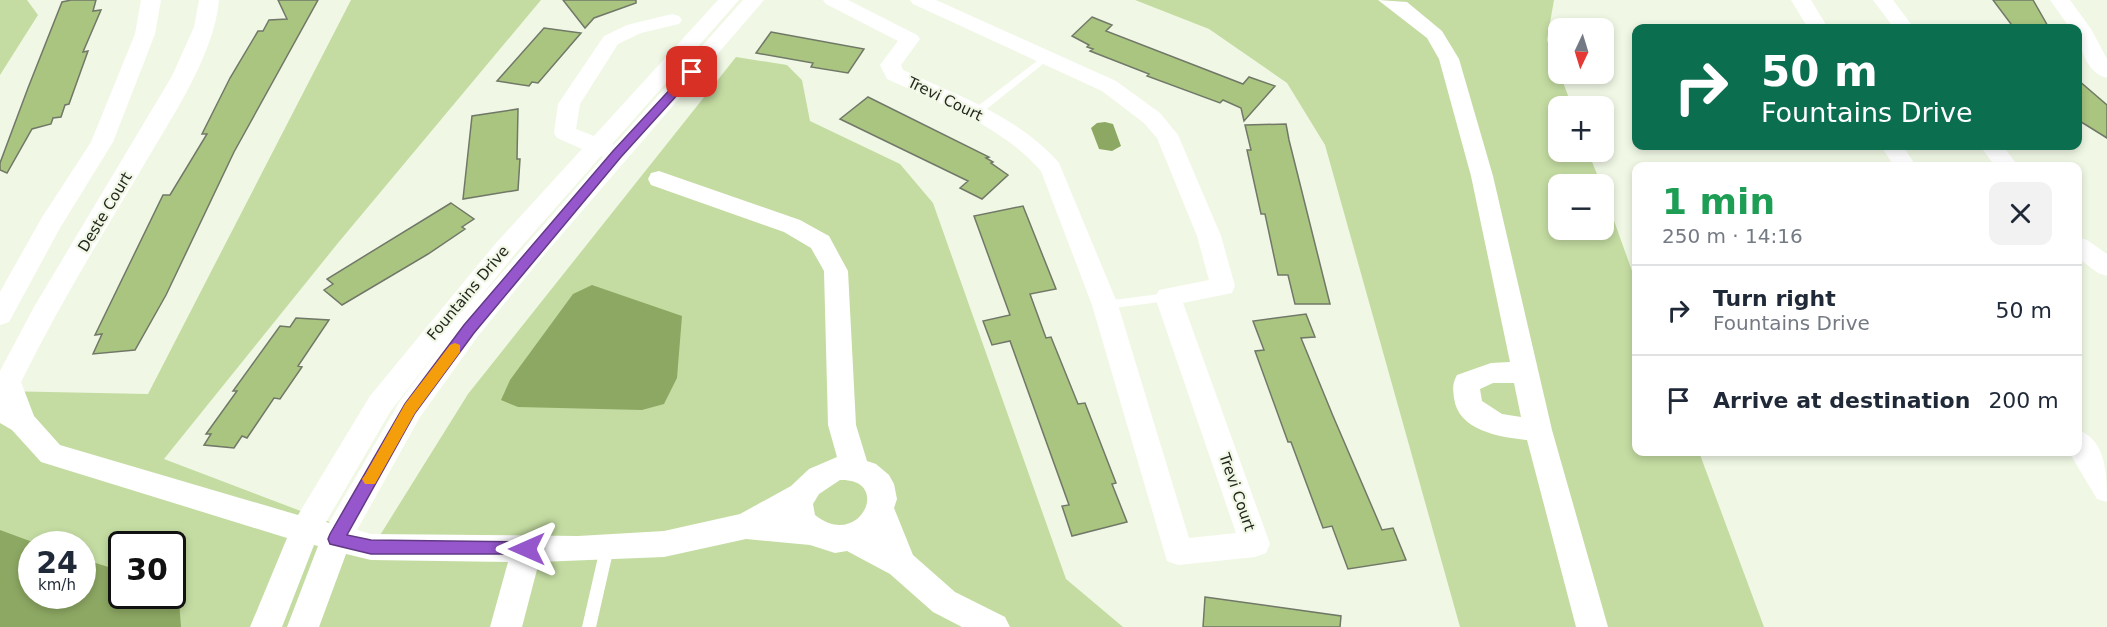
<!DOCTYPE html>
<html lang="en">
<head>
<meta charset="utf-8">
<style>
	body { margin:0; font-family:"DejaVu Sans",sans-serif; background:#f2f2f3; color:#1f2937; height:100vh; display:flex; flex-direction:column; font-size:22px; white-space:nowrap }
	* { box-sizing:border-box; margin:0 }
	p { font-size:20px; color:#747a83 }
	.icon { flex:none; width:33px; height:33px; fill:none; stroke:currentColor; stroke-width:2; stroke-linecap:round; stroke-linejoin:round }
	.map { position:relative; flex:1; overflow:hidden }
	.details { position:absolute; left:1632px; top:162px; width:450px; height:294px; display:flex; flex-direction:column; background:#fff; border-radius:12px; box-shadow:0 3px 9px #0003 }
	.details>* { flex:none }
	.banner { position:absolute; left:1632px; top:24px; width:450px; height:126px; border-radius:12px; box-shadow:0 3px 9px #0003; background:#0b6e4f; color:#fff; overflow:hidden }
	.needle { width:39px; rotate:184deg }
	.controls { position:absolute; left:1548px; top:18px; display:grid; gap:12px }
	.controls a { display:grid; place-items:center; width:66px; height:66px; border-radius:12px; background:#fff; box-shadow:0 3px 9px #0003; font-size:30px }
	.speed { position:absolute; left:18px; top:531px; display:flex; gap:12px; font-size:30px; font-weight:700; text-align:center }
	.speed>* { display:grid; place-content:center; width:78px; height:78px; border-radius:50%; background:#fff; box-shadow:0 3px 9px #0003; line-height:1 }
	.speed small { font-size:15px; font-weight:400 }
	.speed .limit { border:3px solid #111; border-radius:9px; background:#fff; color:#111 }
	.pin { position:absolute; display:grid; place-items:center; width:51px; height:51px; color:#fff; margin:-26px; border-radius:12px; box-shadow:0 3px 9px #0006 }
	.me { position:absolute; width:66px; margin:-33px; rotate:270deg; stroke-linejoin:round; filter:drop-shadow(0 0 4px #0008) }
	.turn { display:flex; align-items:center; gap:21px; height:126px; padding:0 30px; font-size:27px }
	.turn .icon { width:78px; height:78px; stroke-width:2.5 }
	.turn b { display:block; font-size:42px; line-height:51px }
	.round { display:grid; place-items:center; flex:none; width:63px; height:63px; border-radius:12px; background:#f2f2f3 }
	.overview { display:flex; align-items:center; justify-content:space-between; height:102px; padding:0 30px }
	h1 { font-size:36px; font-weight:700; line-height:45px; color:#1e9e55 }
	ul { padding:0; list-style:none }
	li { display:flex; align-items:center; gap:18px; height:90px; padding:0 30px; border-top:2px solid #e0e1e3 }
	li div { flex:1 }
	li b { display:block; font-size:22px }
	li em { font-style:normal }
	.map>svg:first-child { display:block }
</style>
</head>
<body>
<div class="map">
<svg width="2107" height="627" viewBox="0 0 2107 627">
	<rect width="100%" height="100%" fill="#f0f8e5"/>
	<!-- green -->
	<path fill="#c4dca2" fill-rule="evenodd" d="M0,0h27l11,15 -38,60z
		M351,0h190l-203,243 -174,216 213,81 91,-146 268,-337 51,8 15,15 8,41 90,43 33,39 133,376 57,48h-1123v-236l148,3zM32,544h50v52h-50zM122,544h50v52h-50z
		M1135,0h419l-7,40 25,66h-14v46h30l13,32h-43v46h46v-37l32,89v170h63l65,175h-304l-135,-482 -38,-62 -78,-54z"/>
	<!-- water -->
	<path fill="#8da863" d="M1105,122l8,2 8,22 -9,5 -13,-2 -8,-21 6,-5z
		M592,285l90,31 -5,62 -13,26 -22,6 -124,-3 -17,-7 9,-20 63,-86z
		M0,530l38,14h-6v52h50l1,-37 38,12 1,25h50l1,-11 5,1 3,41h-181z"/>
	<!-- building -->
	<path fill="#a9c57f" stroke="#717868" stroke-width="1.5" d="M71,0h25l-3,11 8,-1 -18,42 5,-1 -19,53 -4,1 -4,12 -8,1 -2,6 -19,5 -25,44 -7,-3v-7l28,-75 34,-86z
		M278,0h40l-84,152 -68,143 -31,55 -42,4 9,-20 -7,1 68,-140h7l37,-61h-5l28,-56 28,-47h5l6,-11 18,-1z
		M563,0h73v3l-42,15 -9,10z
		M1993,0h40l16,28h-35z
		M1092,17l20,8 -6,6 137,53 6,-7 26,9 -31,35 -3,-13 -18,-8 -3,3 -73,-27 2,-2 -59,-23 3,-2 -6,-2 2,-2 -17,-9z
		M544,28l37,5 -43,50 -6,-1 -3,4 -32,-5z
		M771,32l93,17 -16,24 -37,-6 2,-4 -57,-10z
		M2078,80l29,25v33l-29,-18z
		M868,97l121,60 -3,1 7,4 -2,1 17,12 -26,24 -22,-11 8,-7 -128,-62z
		M518,109l-1,50h3l-2,31 -55,9 9,-83z
		M1286,124l3,16 41,164h-35l-7,-29h-10l-13,-61h-4l-14,-64h4l-6,-25z
		M451,203l23,16 -12,8 3,2 -37,25 -86,51 -18,-15 9,-6 -6,-5z
		M1023,206l33,83 -26,5 16,44 5,-1 27,67 7,-1 31,80 -4,1 15,38 -55,14 -10,-30 7,-1 -59,-164 -18,4 -9,-24 27,-6 -36,-99z
		M1306,314l9,23 -14,1 32,78 49,114 11,-2 13,32 -58,9 -16,-43 -9,2 -32,-86h-3l-33,-91 9,-1 -11,-29z
		M296,318l33,2 -31,46 4,1 -22,32 -6,-1 -27,40 -5,-2 -8,12 -30,-3 7,-11h-5l31,-43h-4l47,-65 10,1z
		M1205,597l136,19 -1,11h-137z"/>
	<g fill="none" stroke-linecap="round" stroke-linejoin="round">
		<!-- service -->
		<path fill="#fff" fill-rule="evenodd" d="M1045,55l3,1v4l-70,56h-8v-4z
			M1168,293l6,4 -6,4 -63,8 -6,-4 6,-4z
			M607,542l5,2 2,4 -18,79h-14l18,-79 2,-4z"/>
		<!-- minor -->
		<path fill="#fff" fill-rule="evenodd" d="M141,0h20l-6,34 -42,108 -53,86 -51,94 -9,3v-33l41,-73 50,-77 44,-108z
			M199,0h20c-5,57 -50,121 -78,170 -42,70 -84,139 -120,212l13,34 26,29 238,70 72,-119 126,-153 86,-94 -25,-11 -3,-5 4,-29 46,-68 23,-11 45,-11 7,2 3,4 -3,4 -38,9 -23,11 -38,60 -4,25 18,7 124,-136h21l-127,144 2,1 129,-145h21l-225,261 -61,75 -58,81 -63,113 14,4 207,2 86,-5 76,-17 51,-28 18,-17 28,-12 -9,-32 -4,-154 -13,-23 -27,-16 -133,-47 -3,-6 3,-6 8,-2 141,49 29,16 19,35 8,154 11,36 9,3 13,11 5,9 3,15 -3,9 19,47 42,37 50,25 5,10h-48l-29,-15 -43,-38 -43,-23 -12,2 -25,-8 -64,-6 -82,18 -125,5 -17,65h-32l18,-65 -137,-2 -25,-6 -27,73h-32l31,-81 -4,-1 -32,82h-32l37,-89 -246,-76 -29,-32 -12,-7v-52l34,-64 138,-231 22,-49zM601,156l2,1 -130,149 41,-51zM445,341l-45,60 -71,122 -3,-1 64,-110zM840,480c53,-2 20,71 -25,35l-2,-11 6,-10z
			M823,0h25l69,35 3,4 -19,26 2,5c55,26 115,46 156,93l59,142 71,233 47,-5 -81,-236 4,-7 50,-10 -12,-44 -40,-98 -13,-15 -42,-32 -189,-87 -3,-4h26l180,81 44,32 18,22 43,101 14,50 -3,7 -49,10 87,241 -4,9 -11,4 -77,8 -11,-4 -75,-256 -51,-134c-40,-46 -101,-67 -154,-92l-7,-14 18,-24 -72,-37z
			M1378,0l29,2 35,29 17,28 34,117 59,254 56,197h-32l-49,-187c-27,-3 -69,-9 -73,-42 -1,-9 -2,-14 3,-23l34,-12 19,-1 -39,-186 -32,-117 -12,-21zM1493,383h21l7,34 -19,-3 -20,-13 -2,-12z
			M1791,0h20l17,28h-20z
			M1873,0h20l21,28h-20z
			M2050,0h20l21,29 16,30v19c-20,-5 -29,-31 -29,-50h-8z
			M1881,146h22l13,20h-22z
			M1980,146h23l15,20h-23z
			M2078,237l9,3 20,14v22l-9,-3 -20,-15z
			M2078,430c29,10 29,47 29,72l-10,-3 -28,-47h9z"/>
	</g>
	<!-- route -->
	<path fill="#9657cd" stroke="#623985" stroke-width="1.5" d="M688,70l10,2 -77,85 -147,176 -59,80 -68,122 24,5 156,2 5,2 3,5 -3,5h-161l-41,-10 -2,-5 2,-5 75,-130 59,-79 149,-174z"/>
	<!-- slow -->
	<path fill="#f59e0b" d="M455,343l5,2v7l-45,61 -40,71h-10l-3,-5 3,-4 40,-71 45,-59z"/>
	<g text-anchor="middle" stroke-width="4.5" stroke-linejoin="round" paint-order="stroke">
		<!-- street labels -->
		<g font-size="15" fill="#23261f" stroke="#f0f8e5">
			<text transform="translate(945 99) rotate(26)" y="5">Trevi Court</text>
			<text transform="translate(105 212) rotate(-59)" y="5">Deste Court</text>
			<text transform="translate(468 293) rotate(-50)" y="5">Fountains Drive</text>
			<text transform="translate(1237 492) rotate(71)" y="5">Trevi Court</text>
		</g>
	</g>
</svg>
<div class="controls">
<a><svg class="needle" viewBox="-14 -14 28 28"><path d="M0-13l5 13h-10z" fill="#e53935"/><path d="M0 13l5-13h-10z" fill="#747a83"/></svg></a>
<a>+</a>
<a>−</a>
</div>
<div class="speed"><div>24<small>km/h</small></div><div class="limit">30</div></div>
<div class="pin" style="left:692px;top:72px;background:#d93025"><svg class="icon" aria-label="arrive" viewBox="0 0 24 24"><path d="M6 21V4h12l-3 4 3 4H6"/></svg></div>
<svg class="me" style="left:527px;top:549px" viewBox="-20 -20 40 40"><path d="M0-17L14 15 0 8-14 15z" fill="#9657cd" stroke="#fff" stroke-width="4"/></svg>
<div class="banner">
<div class="turn"><svg class="icon" aria-label="right" viewBox="0 0 24 24"><path d="M7 20v-9h11M14 6l5 5-5 5"/></svg><div><b>50 m</b>Fountains Drive</div></div>
</div>
<section class="details">
<div class="overview"><div><h1>1 min</h1><p>250 m · 14:16</p></div><a class="round"><svg class="icon" aria-label="close" viewBox="0 0 24 24"><path d="M6 6l12 12M18 6L6 18"/></svg></a></div>
<ul>
<li><svg class="icon" aria-label="right" viewBox="0 0 24 24"><path d="M7 20v-9h11M14 6l5 5-5 5"/></svg><div><b>Turn right</b><p>Fountains Drive</p></div><em>50 m</em></li>
<li><svg class="icon" aria-label="arrive" viewBox="0 0 24 24"><path d="M6 21V4h12l-3 4 3 4H6"/></svg><div><b>Arrive at destination</b></div><em>200 m</em></li>
</ul>
</section>
</div>
</body>
</html>
